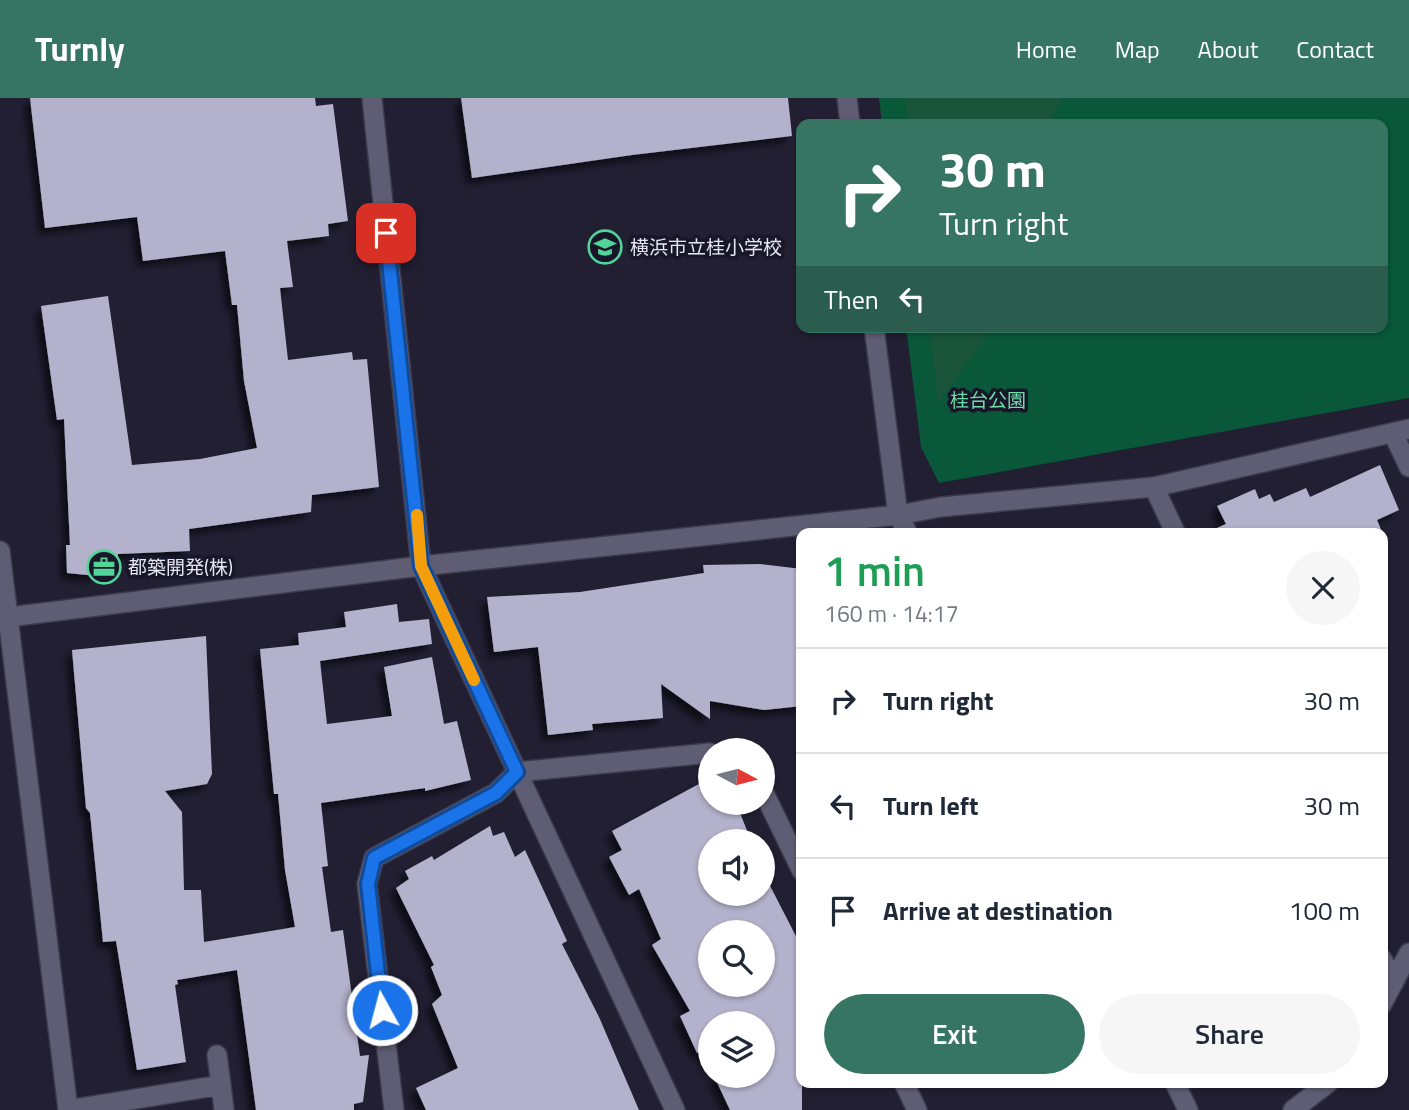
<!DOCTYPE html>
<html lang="en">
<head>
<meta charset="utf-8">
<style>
	body { margin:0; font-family:"Titillium Web","Noto Sans JP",sans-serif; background:#f6f6f7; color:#1f2937; height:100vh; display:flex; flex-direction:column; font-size:26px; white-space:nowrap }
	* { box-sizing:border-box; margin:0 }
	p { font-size:23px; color:#747a83 }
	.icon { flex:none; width:38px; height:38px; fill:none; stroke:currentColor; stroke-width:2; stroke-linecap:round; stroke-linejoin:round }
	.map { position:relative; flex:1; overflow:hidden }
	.drawer { position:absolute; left:796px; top:430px; width:592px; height:560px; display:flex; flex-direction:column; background:#fff; border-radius:14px; box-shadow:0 2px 5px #0004 }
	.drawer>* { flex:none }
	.banner { position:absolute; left:796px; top:21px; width:592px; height:214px; border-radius:14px; box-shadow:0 2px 5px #0004; background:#367562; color:#fff; overflow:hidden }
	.needle { width:46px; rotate:97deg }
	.fabs { position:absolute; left:698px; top:640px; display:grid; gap:14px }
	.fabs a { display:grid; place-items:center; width:77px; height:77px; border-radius:50%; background:#fff; box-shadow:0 2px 5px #0004; font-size:35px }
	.pin { position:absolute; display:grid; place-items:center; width:60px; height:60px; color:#fff; margin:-30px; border-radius:14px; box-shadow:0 4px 10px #0006 }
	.me { position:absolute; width:77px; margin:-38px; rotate:353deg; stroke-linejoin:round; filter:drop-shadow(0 0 5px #0008) }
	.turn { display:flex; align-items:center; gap:24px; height:147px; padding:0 28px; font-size:32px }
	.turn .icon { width:91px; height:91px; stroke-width:2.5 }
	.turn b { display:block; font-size:49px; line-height:60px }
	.then { display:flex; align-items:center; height:66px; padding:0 28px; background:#0003; gap:14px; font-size:26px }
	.round { display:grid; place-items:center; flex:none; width:74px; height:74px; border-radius:37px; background:#f6f6f7 }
	.head { display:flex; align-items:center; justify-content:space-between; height:119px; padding:0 28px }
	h1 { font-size:42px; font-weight:600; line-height:52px; color:#1e9e55 }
	.primary-button { display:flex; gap:14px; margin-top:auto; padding:14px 28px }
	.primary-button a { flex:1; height:80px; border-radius:42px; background:#367562; color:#fff; font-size:28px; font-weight:600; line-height:80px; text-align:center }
	.primary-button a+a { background:#f6f6f7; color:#1f2937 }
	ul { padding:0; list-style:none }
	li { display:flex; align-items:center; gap:21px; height:105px; padding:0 28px; border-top:2px solid #e0e1e3 }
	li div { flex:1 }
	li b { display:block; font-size:26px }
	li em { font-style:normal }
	header { display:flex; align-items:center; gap:42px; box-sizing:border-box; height:98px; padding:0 35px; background:#367562; color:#fff }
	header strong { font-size:33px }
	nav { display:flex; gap:38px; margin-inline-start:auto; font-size:24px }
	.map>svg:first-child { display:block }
</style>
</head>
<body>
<header>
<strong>Turnly</strong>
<nav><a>Home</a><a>Map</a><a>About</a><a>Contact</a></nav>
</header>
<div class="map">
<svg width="1409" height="1012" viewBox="0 0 1409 1012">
	<defs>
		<filter id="shadow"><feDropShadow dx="-6" dy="6" stdDeviation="3.5" flood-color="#0009"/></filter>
	</defs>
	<rect width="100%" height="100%" fill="#221f33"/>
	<!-- green -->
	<path fill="#085839" d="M879,0h530v300l-470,85 -18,-36 -15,-120h476v-203h-500z"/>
	<!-- forest -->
	<path fill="#1a553b" d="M905,0h158l-16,26h-139z
		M930,229h63l-55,77z"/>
	<!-- building -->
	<path fill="#b3b1cb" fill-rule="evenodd" filter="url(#shadow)" d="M30,0h285l1,8 17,-2 15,117 -20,3 1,12 -42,5 6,46 -13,1 8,72 64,-8 1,8 14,-1 12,128 -67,8 -1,17 -122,17 1,22 -72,3v11h-20l-1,11 -30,-3 -1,-28h4l-6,-126 -7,1 -16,-114 67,-10 24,169 68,-6 57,-11 -13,-67 -7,-76h-5l-7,-54 -82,10 -6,-44 -92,11z
		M461,0h327l4,38 -160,19 -160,23z
		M1380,367l19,45 -22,10 6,14h-180l23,-10 -9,-18 38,-17 4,10 11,-5 4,8 32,-14 4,9z
		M760,466l42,5v137l-38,4 -54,-9v18l-49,-35 2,34 -71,6 1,6 -45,5 -10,-88 -44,5 -7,-55 93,-5 124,-19 -1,-8z
		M397,506l2,18 30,-3 3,25 -112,17 7,63 65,-8 -8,-49 48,-10 12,67 13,-3 14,59 -46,11v-3l-104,15 7,63 -6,1 9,65 12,-2 17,126 9,-1 -6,47 -9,2v6h-98l-19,-140 -60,10 1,4 -3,1 11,77 -49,8 -21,-129 -13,1 -13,-129 -4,-5 -14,-158 134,-14 6,138 -5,10 -42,7 17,21 2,78h17l3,52 91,-15 -10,-57 -7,-76h-4l-14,-145 39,-4 -1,-12 48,-6 -2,-15z
		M710,680v25h19l1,3 6,-3 14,35 -2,4h-38v52h53v-22l39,76v162h-72l-16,-34h49v-52h-53v44l-8,-17 -5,2 -17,-37 10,-5 -38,-66 9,-6 -22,-50 -10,6 -20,-38 13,-7 -10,-19zM710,835h53v52h-53z
		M490,728l3,10 11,-4 11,25 10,-7 42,91 -5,3 37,73 40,93h-213l-10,-22 42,-20 -26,-64 10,-9 -11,-28 3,-2 -38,-77 13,-9 -4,-8 27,-15 2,4z"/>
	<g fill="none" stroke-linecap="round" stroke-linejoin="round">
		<defs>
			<path id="minor" d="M372,0l49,468 254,544
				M847,0l3,26
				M874,229l24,188 10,19
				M1393,335l16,34
				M1154,389l22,47
				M733,653h10
				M763,693l39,80
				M1382,861l12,23
				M1382,906l27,-51
				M904,985l13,27
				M1175,985l13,27
				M221,987l3,25
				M68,1012l153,-25 -4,-30
				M394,1012l-27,-226 7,-26 122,-65 21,-21 193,-19
				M1293,1012l35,-27"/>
			<path id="tertiary" d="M0,453l68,559
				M0,520l421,-52 477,-51 43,-8 213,-20 255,-58"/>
		</defs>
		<!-- minor casing -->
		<use href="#minor" stroke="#3b394a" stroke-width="22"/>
		<!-- tertiary casing -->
		<use href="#tertiary" stroke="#3b394a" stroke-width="22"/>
		<!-- minor -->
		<use href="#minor" stroke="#5f5d74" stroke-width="19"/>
		<!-- tertiary -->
		<use href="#tertiary" stroke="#5f5d74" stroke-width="19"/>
	</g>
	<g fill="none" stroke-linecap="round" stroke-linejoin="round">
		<defs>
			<path id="route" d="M382,912l-14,-126 6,-26 122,-65 21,-21 -96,-206 -35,-333"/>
		</defs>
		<!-- route casing -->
		<use href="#route" stroke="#114b97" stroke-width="18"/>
		<!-- route -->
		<use href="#route" stroke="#1a73e8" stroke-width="12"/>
		<!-- slow -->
		<path stroke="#f59e0b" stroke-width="12" d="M417,417l4,51 53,114"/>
	</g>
	<!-- icons -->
	<defs>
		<symbol id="school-ring" viewBox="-11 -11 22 22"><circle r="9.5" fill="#181629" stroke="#52d397" stroke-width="1.5"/><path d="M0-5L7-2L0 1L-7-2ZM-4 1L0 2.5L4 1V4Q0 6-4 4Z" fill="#52d397"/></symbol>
		<symbol id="office-ring" viewBox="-11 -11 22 22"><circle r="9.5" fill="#181629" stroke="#52d397" stroke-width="1.5"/><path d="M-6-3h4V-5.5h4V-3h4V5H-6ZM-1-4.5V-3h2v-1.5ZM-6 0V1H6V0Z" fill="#52d397"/></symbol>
	</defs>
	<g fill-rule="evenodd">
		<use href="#school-ring" x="586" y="130" width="38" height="38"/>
		<use href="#office-ring" x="85" y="450" width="38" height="38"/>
	</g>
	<g text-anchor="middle" stroke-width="7" stroke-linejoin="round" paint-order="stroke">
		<!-- poi labels -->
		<g font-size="19" fill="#e6e5f2" stroke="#181629" text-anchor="start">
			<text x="630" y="156">横浜市立桂小学校</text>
			<text x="128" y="476">都築開発(株)</text>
		</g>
		<!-- park labels -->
		<g font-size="19" fill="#71dba8" stroke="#181629">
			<text x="988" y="309">桂台公園</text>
		</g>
	</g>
</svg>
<div class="fabs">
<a><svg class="needle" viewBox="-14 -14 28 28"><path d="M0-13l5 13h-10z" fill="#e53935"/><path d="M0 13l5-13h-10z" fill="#747a83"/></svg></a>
<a><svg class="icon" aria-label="sound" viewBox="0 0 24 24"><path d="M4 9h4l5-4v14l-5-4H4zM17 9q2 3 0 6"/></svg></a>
<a><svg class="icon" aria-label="search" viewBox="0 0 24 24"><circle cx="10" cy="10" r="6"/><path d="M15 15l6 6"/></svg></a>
<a><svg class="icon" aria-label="layers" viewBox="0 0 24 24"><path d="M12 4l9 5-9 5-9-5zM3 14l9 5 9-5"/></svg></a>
</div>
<div class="pin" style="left:386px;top:135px;background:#d93025"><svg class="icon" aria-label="arrive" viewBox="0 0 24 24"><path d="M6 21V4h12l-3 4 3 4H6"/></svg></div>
<svg class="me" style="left:382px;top:912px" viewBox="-20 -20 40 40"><circle r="17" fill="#1a73e8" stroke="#fff" stroke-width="3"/><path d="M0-11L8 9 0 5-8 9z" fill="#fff"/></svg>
<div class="banner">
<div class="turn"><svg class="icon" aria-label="right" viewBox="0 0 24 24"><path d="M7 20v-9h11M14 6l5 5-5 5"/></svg><div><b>30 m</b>Turn right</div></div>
<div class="then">Then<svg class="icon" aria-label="left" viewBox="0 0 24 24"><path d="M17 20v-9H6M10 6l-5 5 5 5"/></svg></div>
</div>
<section class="drawer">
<div class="head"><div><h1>1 min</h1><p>160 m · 14:17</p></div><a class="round"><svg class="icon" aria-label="close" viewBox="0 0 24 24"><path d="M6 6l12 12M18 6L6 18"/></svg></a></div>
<ul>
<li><svg class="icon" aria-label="right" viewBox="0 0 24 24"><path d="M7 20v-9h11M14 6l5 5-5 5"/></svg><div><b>Turn right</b></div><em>30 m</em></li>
<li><svg class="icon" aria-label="left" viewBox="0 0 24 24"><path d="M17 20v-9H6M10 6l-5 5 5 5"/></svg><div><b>Turn left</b></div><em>30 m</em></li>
<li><svg class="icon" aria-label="arrive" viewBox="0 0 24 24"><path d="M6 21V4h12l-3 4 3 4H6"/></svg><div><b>Arrive at destination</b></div><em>100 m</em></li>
</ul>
<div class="primary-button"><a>Exit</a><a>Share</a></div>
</section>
</div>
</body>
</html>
